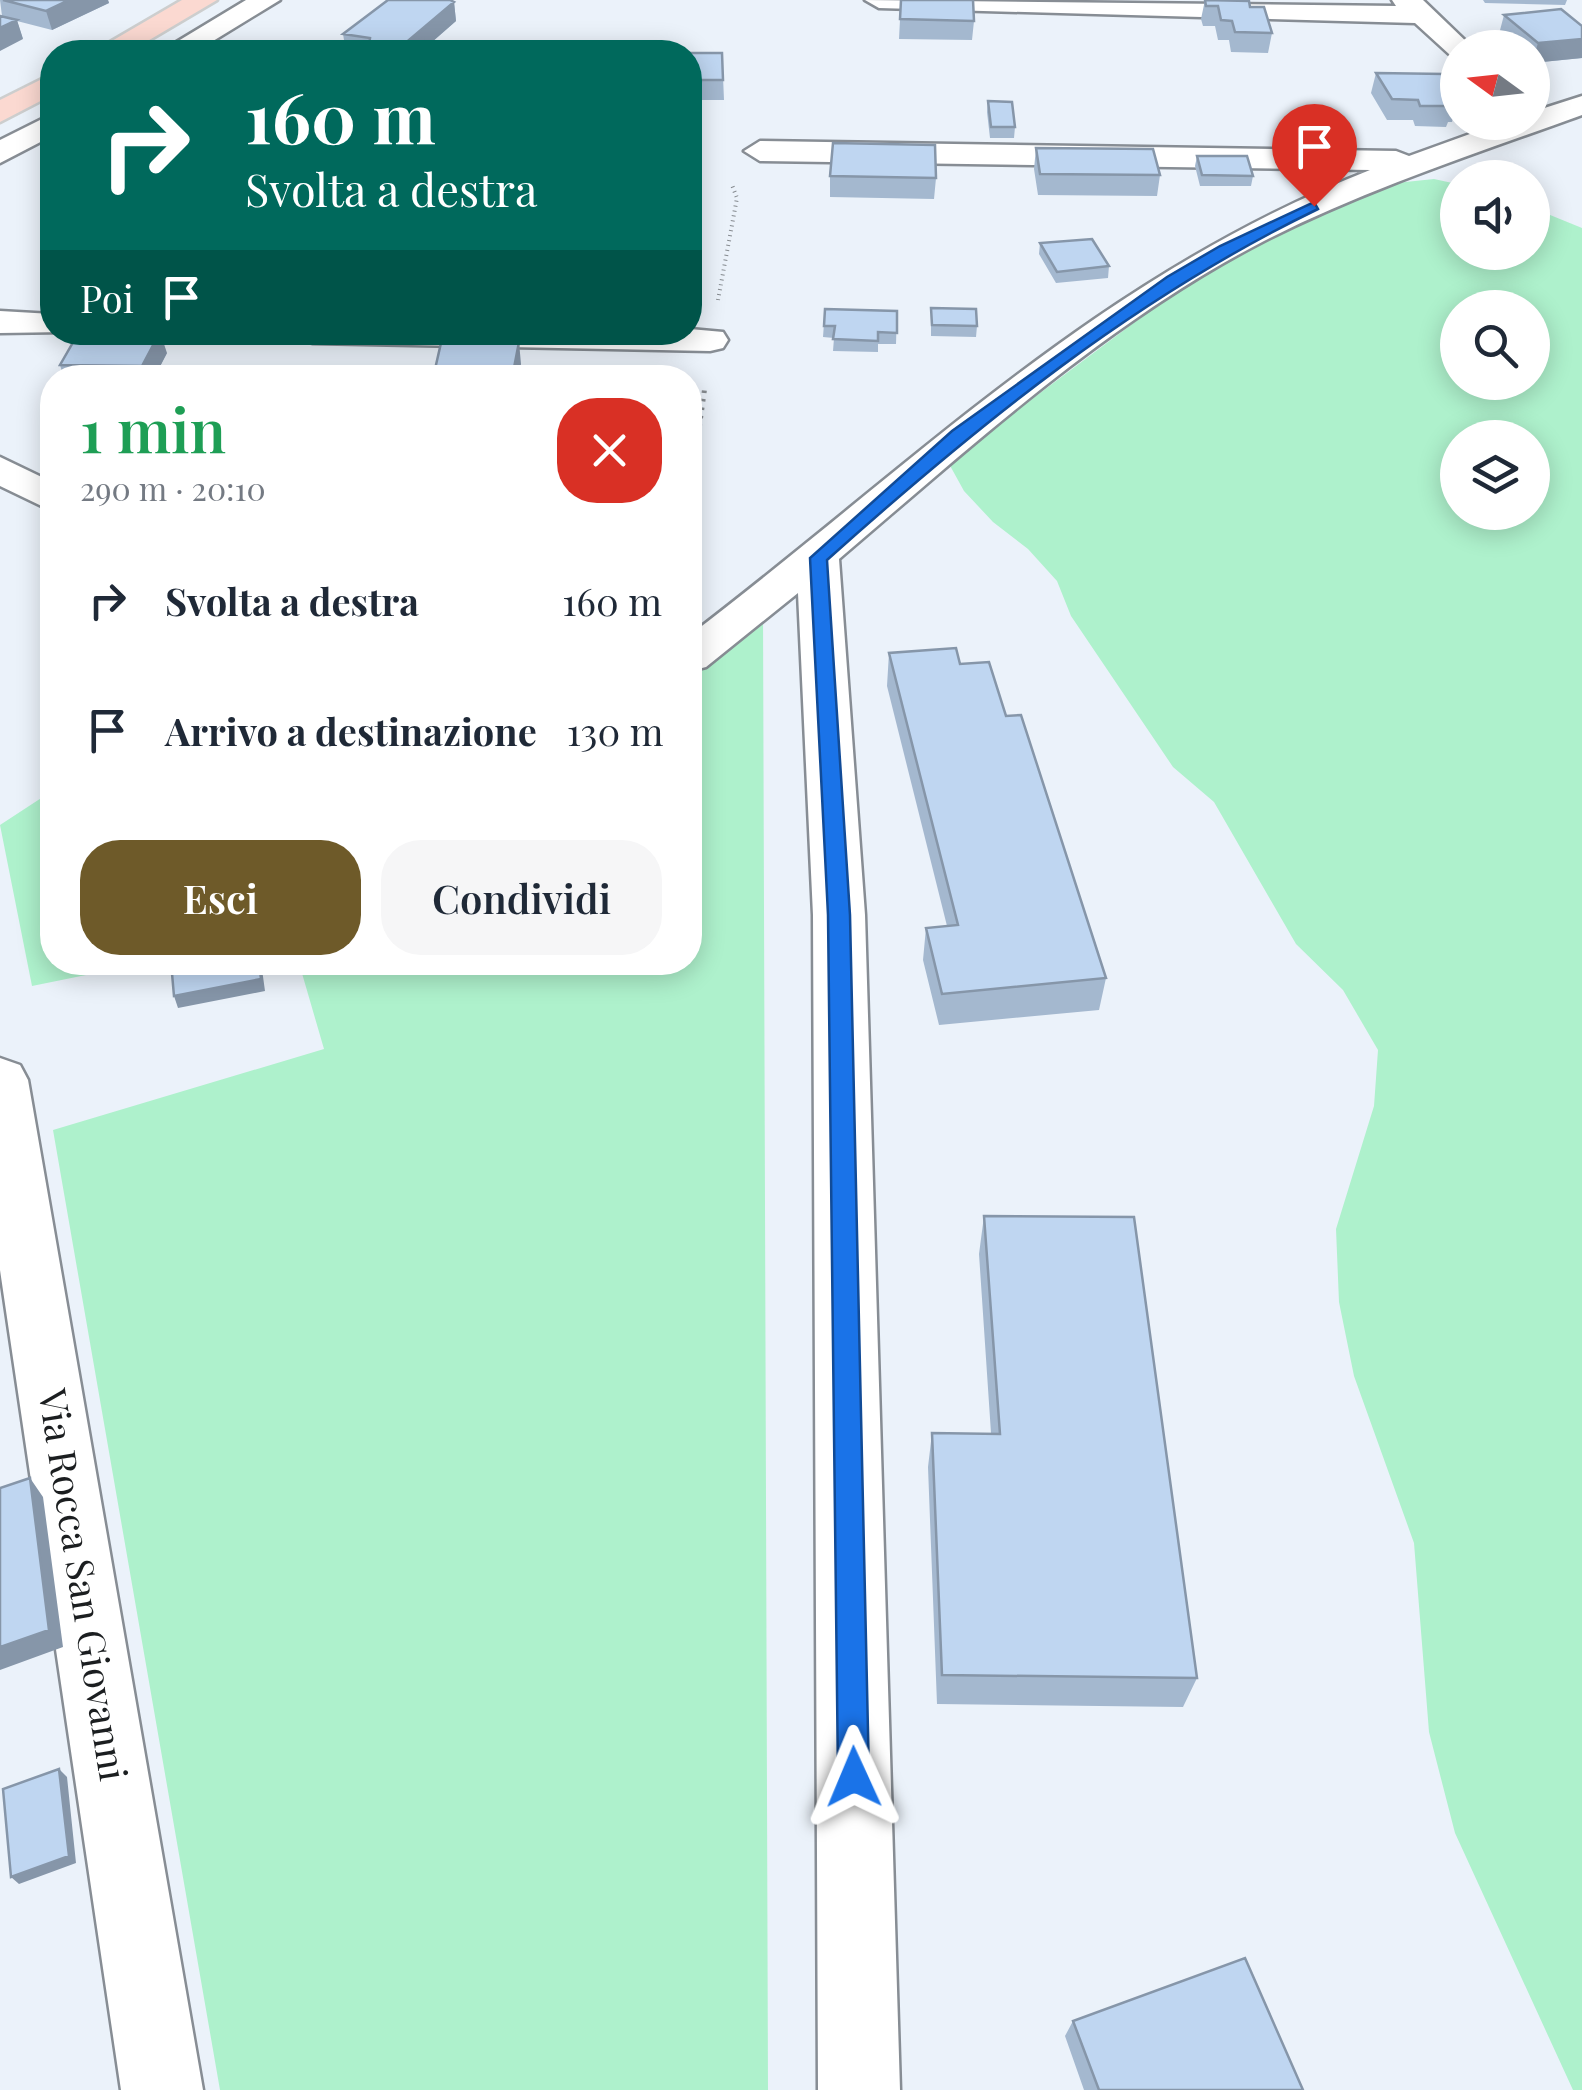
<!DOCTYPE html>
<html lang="it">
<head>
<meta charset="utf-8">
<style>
	body { margin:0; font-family:"Playfair Display",serif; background:#f6f6f7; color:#1f2937; height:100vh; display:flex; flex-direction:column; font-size:38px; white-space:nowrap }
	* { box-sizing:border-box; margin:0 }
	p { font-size:32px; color:#747a83 }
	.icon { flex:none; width:55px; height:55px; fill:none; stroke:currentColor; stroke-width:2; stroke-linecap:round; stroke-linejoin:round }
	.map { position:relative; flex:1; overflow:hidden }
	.drawer { position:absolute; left:40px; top:365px; width:662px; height:610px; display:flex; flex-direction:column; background:#fff; border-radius:40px; box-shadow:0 5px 25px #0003 }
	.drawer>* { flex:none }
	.hud { position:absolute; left:40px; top:40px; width:662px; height:305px; border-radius:40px; box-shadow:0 5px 25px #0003; background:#00695c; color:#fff; overflow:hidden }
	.needle { width:65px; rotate:285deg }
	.fabs { position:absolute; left:1440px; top:30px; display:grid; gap:20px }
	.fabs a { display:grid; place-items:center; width:110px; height:110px; border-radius:50%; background:#fff; box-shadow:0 5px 25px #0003; font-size:50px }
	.pin { position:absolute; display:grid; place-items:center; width:85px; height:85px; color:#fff; margin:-102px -42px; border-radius:50% 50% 50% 0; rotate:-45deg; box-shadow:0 0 10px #0007 }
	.pin .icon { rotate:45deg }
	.me { position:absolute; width:110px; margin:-55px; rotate:359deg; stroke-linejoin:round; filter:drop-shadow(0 0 8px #0008) }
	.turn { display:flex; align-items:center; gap:35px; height:210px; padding:0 40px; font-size:45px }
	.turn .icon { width:130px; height:130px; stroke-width:2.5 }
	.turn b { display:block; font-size:70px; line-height:85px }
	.then { display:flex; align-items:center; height:95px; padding:0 40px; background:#0003; gap:20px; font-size:38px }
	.round { display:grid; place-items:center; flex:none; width:105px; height:105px; border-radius:40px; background:#f6f6f7 }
	.headline { display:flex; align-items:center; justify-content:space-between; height:170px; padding:0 40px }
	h1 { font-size:60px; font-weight:600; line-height:75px; color:#1e9e55 }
	.button { display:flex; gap:20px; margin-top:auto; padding:20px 40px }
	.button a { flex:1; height:115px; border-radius:40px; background:#6e5a29; color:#fff; font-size:40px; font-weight:600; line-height:115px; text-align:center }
	.button a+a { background:#f6f6f7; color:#1f2937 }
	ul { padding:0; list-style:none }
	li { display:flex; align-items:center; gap:30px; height:130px; padding:0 40px }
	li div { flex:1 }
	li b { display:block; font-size:38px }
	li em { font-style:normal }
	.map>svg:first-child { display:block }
</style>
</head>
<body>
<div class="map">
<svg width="1582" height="2090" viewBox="0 0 1582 2090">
	<rect width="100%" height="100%" fill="#ebf2fa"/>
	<!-- green -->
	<path fill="#aef1cc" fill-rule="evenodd" d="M1434,179l23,5 1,68h74l1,-44 49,20v1862h-9l-118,-257 -26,-101 -15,-189 -60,-167 -15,-74 -3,-73 38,-123 4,-56 -35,-60 -47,-46 -82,-142 -41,-35 -102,-151 -14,-35 -29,-32 -35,-27 -29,-31 -16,-29 271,-203 158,-74zM1458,308h74v74h-74zM1458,438h74v74h-74z
		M763,612l5,1478h-548l-167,-960 271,-81 -25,-86 391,-1v-305z
		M52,791v171l93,1 -113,23 -32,-161z"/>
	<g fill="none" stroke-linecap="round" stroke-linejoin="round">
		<defs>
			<path id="minor" d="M246,0h34l-85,52h-35z
				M865,0l531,6 -4,-6h31l50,48h-15v8l-9,-2 -34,-31 -536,-15z
				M1582,96v19c-107,39 -216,74 -318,126 -157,81 -291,204 -425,318l26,356 35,1175h-82l-5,-1175 -15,-322 -92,74 -16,4v-36c227,-173 408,-358 680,-465l-610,-9 -16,-10 16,-10 636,10 13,5 94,-34h29v-10z
				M52,114v22l-52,27v-23z
				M0,311l52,3v18h13l-65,1z
				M690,329l33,3 5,8 -5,8 -13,3 -397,-8 -13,-3 -5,-8h395z
				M0,457l52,25v29l-52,-25z
				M0,1058l20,7 8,15 175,1010h-82l-121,-820z"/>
			<path id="primary" d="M182,0h35l-88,52h-36z
				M52,74v21l-52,27v-22z"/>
		</defs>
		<!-- minor casing -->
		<use href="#minor" stroke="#878d94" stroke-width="5"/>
		<!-- primary casing -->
		<use href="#primary" stroke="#cdcece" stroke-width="5"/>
		<!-- path-far1 -->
		<path stroke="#868b90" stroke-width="4" stroke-dasharray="1 4" stroke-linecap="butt" d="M718,300l19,-102 -5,-13"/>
		<!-- path -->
		<path stroke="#868b90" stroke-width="5" stroke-dasharray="2.5 6" stroke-linecap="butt" d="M690,494l15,-108"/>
		<!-- minor -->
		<use href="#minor" fill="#fff" fill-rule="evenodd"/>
		<!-- primary -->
		<use href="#primary" fill="#fbd9d1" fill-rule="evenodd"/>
	</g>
	<!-- wall -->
	<path fill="#a4b8cf" d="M0,0h108l1,3 -57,27 -35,-9 6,18 -21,-23z
		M901,0l73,21 -2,19 -73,-1z
		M1205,0l45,7 22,26 -4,20 -37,-1 -2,-12h-11l-3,-14h-12l-2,-7z
		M1483,0h84l-2,5 -80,-2z
		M454,2l2,19 -32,28 1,3h-79l-3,-18z
		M1504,15l78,11v32l-50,5v-15h-18l-15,-14z
		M690,53h32l2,47h-23v15h-11z
		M1376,73l81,29 -5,20h-4l-2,5 -31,-1 -2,-6h-26l-16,-27z
		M988,101l27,26 -1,11h-24l-3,-26z
		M1036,148l124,27 -3,21 -119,-1 -4,-26z
		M1197,156l56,20 -2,10h-51l-5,-20z
		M830,176l106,2 -2,21 -104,-2z
		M1040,243l69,23 -1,12 -52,5 -17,-29z
		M931,308l46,18 -1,11 -45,-1z
		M825,309l72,2 -1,33h-18v8l-45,-1 1,-13 -11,-1z
		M167,353l-13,25h-90l-4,-13z
		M889,653l71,11 46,52 100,262 -7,32 -160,15 -16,-65 3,-32 21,-2 -60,-240z
		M984,1216l213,462 -14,29 -246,-3 -9,-237 4,-34h59l-12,-179z
		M1073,2021l230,69h-219l-19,-54z"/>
	<!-- shaded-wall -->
	<path fill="#8696a9" d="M69,0h39l1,3 -57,27 -6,-19z
		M454,2l2,19 -32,28 1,3h-4l-12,-12z
		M17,20l6,19 -23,12v-23z
		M1582,39v19l-50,5 6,-20z
		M160,332l7,21 -13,25h-9l-3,-12z
		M519,342l2,22 -2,14h-7z
		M259,962h2l4,29 -87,17 -4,-12z
		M30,1478l13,19 20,150 -63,23v-23z
		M59,1769l8,8 9,86 -57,21 -8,-7z"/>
	<!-- building -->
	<path fill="#bfd6f1" stroke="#8696a9" stroke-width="2.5" d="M3,0h66l-23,11z
		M388,0h62l4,2 -45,38 14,-1 -2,13h-53l2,-14 -27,-4z
		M901,0h72l1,21 -74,-2z
		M1205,0l44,1 1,6h14l8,26 -37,-1 -3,-11 -11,-1 -3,-14h-12z
		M1561,9l21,17v13l-44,4 -34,-28z
		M0,16l17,4 -17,8z
		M690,53h32l1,27h-22l-1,15h-10z
		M1376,73l69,1 12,28 -8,-1 3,5h-32l-2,-6 -26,-1z
		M988,101l24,1 3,25h-24z
		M833,143l102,2 1,33 -106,-2z
		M1036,148l117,1 7,26 -120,-1z
		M1197,156h50l6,20 -51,-1z
		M1092,239l17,27 -52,6 -17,-29z
		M931,308l45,1 1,17 -45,-1z
		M825,309l72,2v22l-19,-1v9l-45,-2 2,-13h-11z
		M79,332h81l-18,34 -82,-1z
		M519,342l-7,36h-79l8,-35z
		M956,648l4,16 29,-2 17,54 15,-1 85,263 -164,16 -16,-66 32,-3 -69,-272z
		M171,962h88l2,17 -87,17z
		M984,1216l150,1 63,461 -255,-3 -10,-242 68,1z
		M30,1478l19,152 -49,17v-159z
		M59,1769l10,87 -58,21 -8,-88z
		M1245,1958l58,132h-204l-26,-69z"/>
	<!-- route -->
	<path fill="#1a73e8" stroke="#114b97" stroke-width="2.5" d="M1314,202l4,7c-184,89 -339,215 -491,351l23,355 19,862 -4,11 -11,4 -11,-4 -5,-11 -10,-862 -18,-357 142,-127 215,-154 53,-31z"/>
	<g text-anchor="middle" stroke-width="10" stroke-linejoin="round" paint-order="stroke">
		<!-- near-street labels -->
		<g font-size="38" fill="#1b1e20" stroke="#fff">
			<text transform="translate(82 1585) rotate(81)" y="13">Via Rocca San Giovanni</text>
		</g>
	</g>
</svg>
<div class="fabs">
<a><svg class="needle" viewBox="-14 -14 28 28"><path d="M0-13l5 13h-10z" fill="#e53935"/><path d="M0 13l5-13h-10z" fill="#747a83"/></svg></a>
<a><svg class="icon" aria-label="sound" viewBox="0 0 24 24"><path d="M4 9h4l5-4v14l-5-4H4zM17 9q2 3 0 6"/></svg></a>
<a><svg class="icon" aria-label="search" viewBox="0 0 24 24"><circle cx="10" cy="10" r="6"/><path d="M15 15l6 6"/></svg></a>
<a><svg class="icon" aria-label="layers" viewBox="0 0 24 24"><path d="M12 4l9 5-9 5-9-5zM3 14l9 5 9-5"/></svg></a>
</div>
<div class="pin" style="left:1314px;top:206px;background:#d93025"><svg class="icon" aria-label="arrive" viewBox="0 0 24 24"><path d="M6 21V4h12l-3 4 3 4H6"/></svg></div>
<svg class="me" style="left:854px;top:1777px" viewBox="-20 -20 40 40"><path d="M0-17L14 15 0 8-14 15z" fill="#1a73e8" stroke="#fff" stroke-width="4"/></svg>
<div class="hud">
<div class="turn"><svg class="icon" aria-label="right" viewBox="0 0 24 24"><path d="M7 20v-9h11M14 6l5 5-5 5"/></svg><div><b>160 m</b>Svolta a destra</div></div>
<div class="then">Poi<svg class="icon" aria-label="arrive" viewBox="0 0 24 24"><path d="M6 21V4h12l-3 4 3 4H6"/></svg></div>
</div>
<section class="drawer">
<div class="headline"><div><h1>1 min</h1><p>290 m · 20:10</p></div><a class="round" style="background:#d93025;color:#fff"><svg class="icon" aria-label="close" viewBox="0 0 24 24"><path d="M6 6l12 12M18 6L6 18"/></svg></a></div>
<ul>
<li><svg class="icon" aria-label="right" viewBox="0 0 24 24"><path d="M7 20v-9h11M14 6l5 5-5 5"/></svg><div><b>Svolta a destra</b></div><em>160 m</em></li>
<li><svg class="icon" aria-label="arrive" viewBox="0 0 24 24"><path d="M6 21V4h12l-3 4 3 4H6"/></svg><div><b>Arrivo a destinazione</b></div><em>130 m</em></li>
</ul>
<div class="button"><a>Esci</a><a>Condividi</a></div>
</section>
</div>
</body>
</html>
